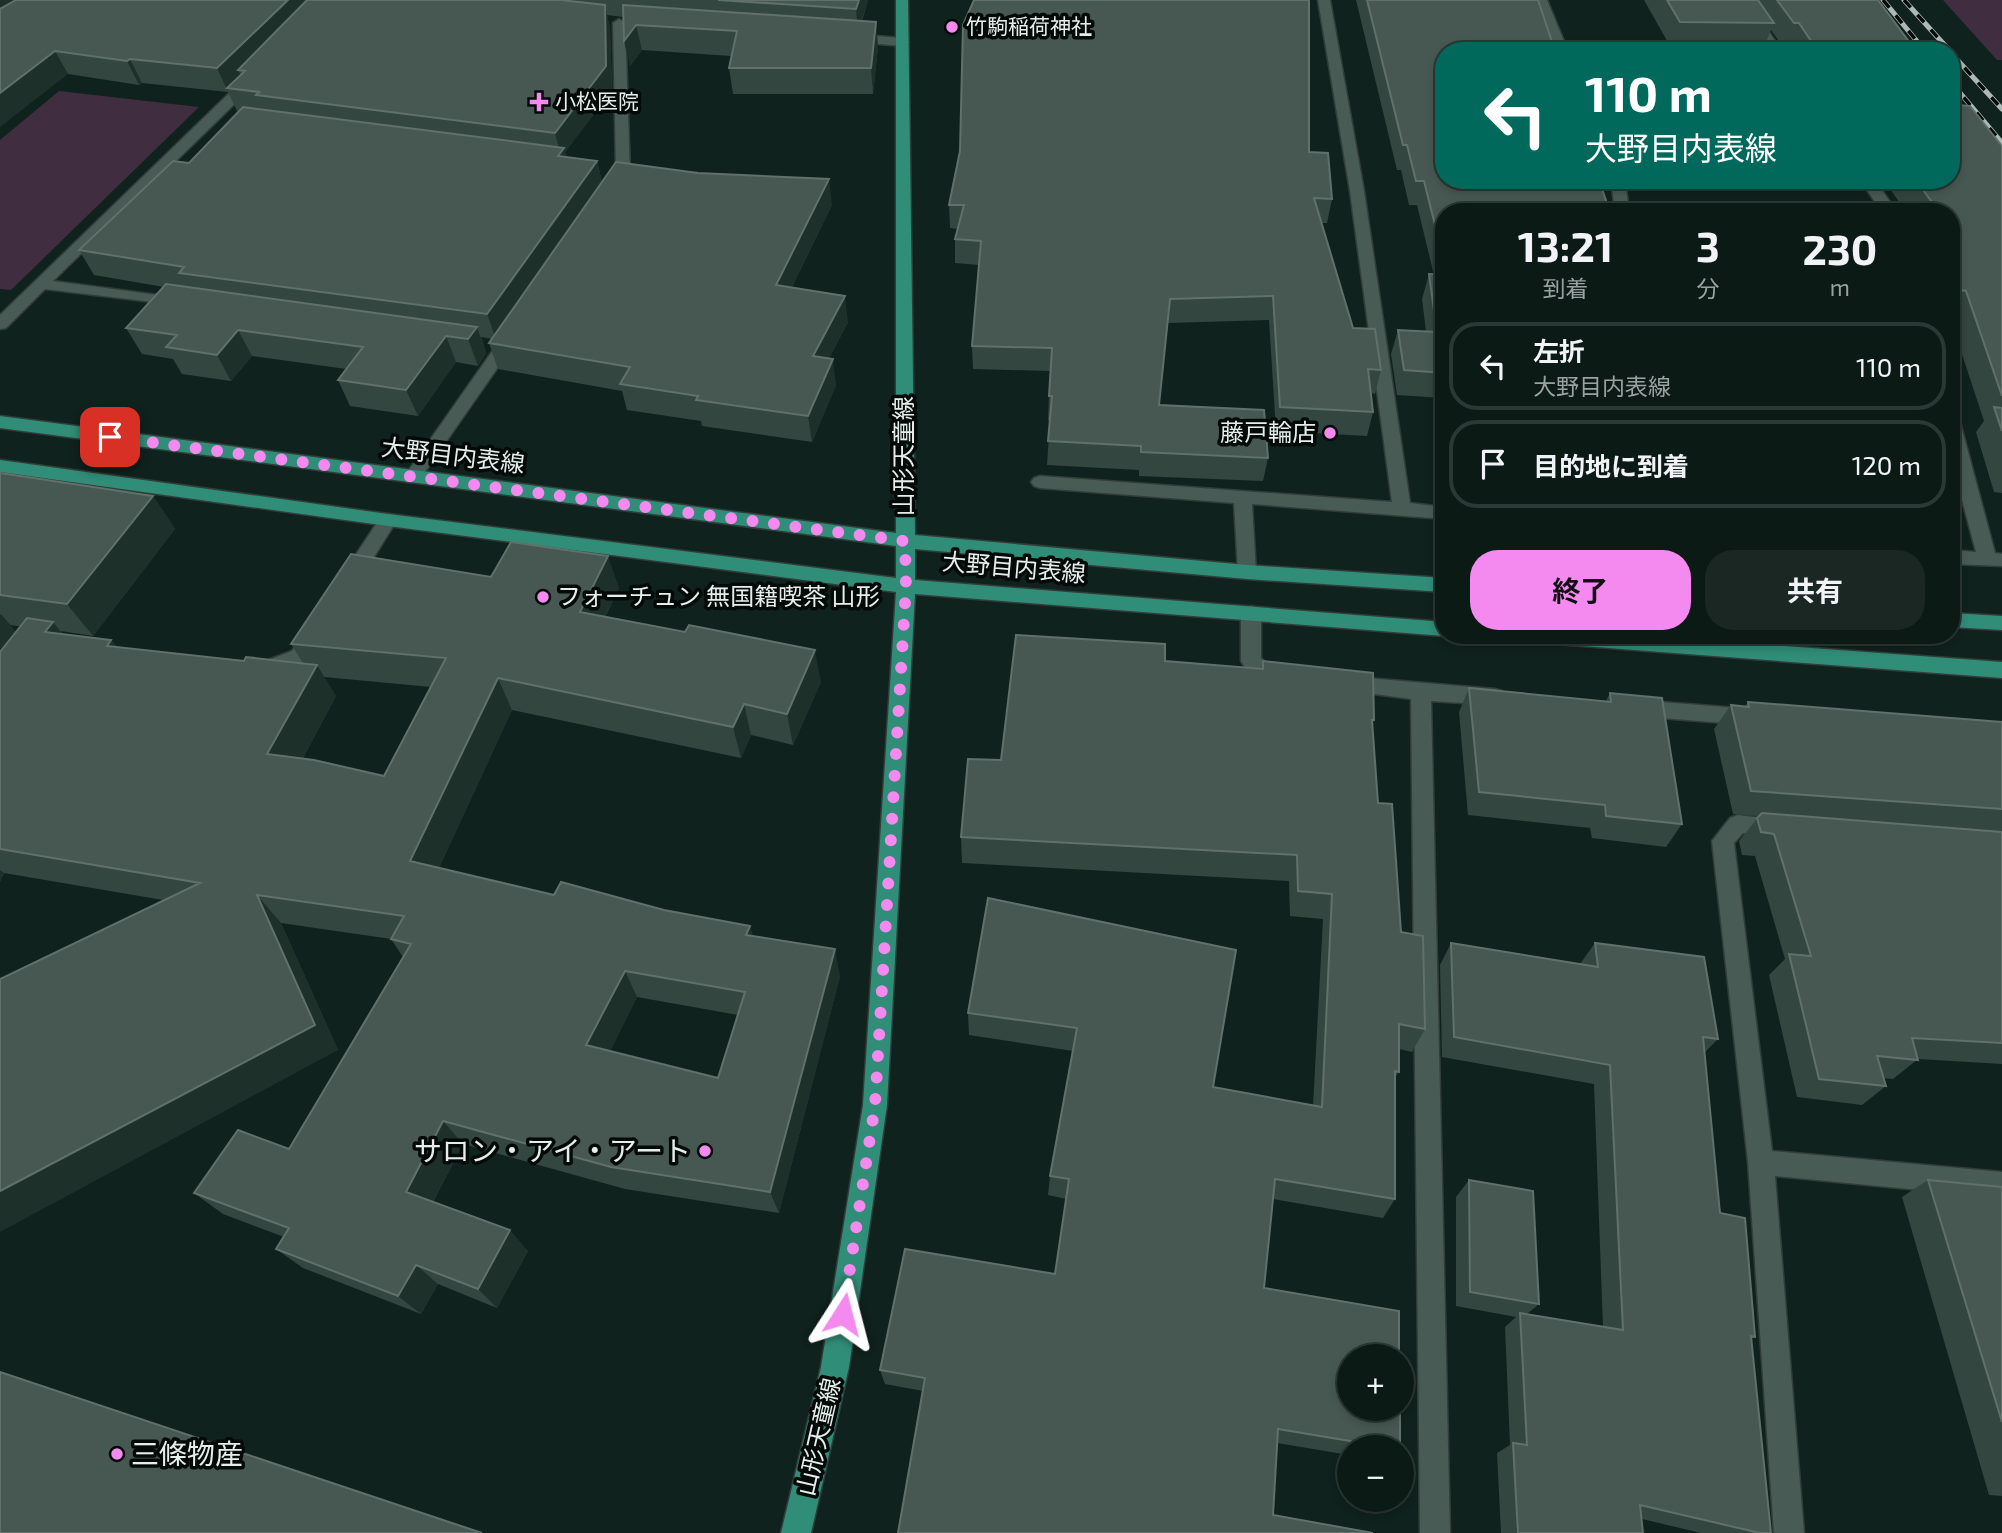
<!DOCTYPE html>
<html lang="ja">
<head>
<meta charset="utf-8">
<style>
	body { margin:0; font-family:"Exo 2","Noto Sans JP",sans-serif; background:#1a2723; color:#f1f3f6; height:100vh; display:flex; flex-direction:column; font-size:26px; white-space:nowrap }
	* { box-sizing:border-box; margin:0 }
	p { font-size:23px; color:#9aa1a1 }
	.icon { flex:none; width:38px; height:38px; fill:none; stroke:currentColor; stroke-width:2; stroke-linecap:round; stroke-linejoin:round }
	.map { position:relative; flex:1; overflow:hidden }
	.side { position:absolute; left:1435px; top:203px; width:525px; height:441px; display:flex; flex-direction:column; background:#0c1a16; border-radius:28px; box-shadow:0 4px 10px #0003,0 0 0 2px #2c3835 }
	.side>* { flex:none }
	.guide { position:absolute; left:1435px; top:42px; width:525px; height:147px; border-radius:28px; box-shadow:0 4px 10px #0003,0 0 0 2px #2c3835; background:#00695c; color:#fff; overflow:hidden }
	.fabs { position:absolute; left:1337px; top:1344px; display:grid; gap:14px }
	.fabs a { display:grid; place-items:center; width:77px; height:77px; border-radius:50%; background:#0c1a16; box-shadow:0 4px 10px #0003,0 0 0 2px #2c3835; font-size:35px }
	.pin { position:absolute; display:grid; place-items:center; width:60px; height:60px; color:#fff; margin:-30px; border-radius:14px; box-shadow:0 4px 10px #0006 }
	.me { position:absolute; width:77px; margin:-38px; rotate:9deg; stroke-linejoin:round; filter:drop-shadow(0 0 5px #0008) }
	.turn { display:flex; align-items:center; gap:24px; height:147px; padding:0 35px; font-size:32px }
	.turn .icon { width:91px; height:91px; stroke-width:2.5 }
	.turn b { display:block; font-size:49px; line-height:60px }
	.eta { display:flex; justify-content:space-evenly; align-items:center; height:119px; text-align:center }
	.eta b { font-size:42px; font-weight:700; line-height:49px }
	.button { display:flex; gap:14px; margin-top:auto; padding:14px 35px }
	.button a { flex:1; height:80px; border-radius:28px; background:#f489f0; color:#111; font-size:28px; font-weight:700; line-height:80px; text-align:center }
	.button a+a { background:#1a2723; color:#f1f3f6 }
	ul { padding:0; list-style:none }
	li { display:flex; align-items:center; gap:21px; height:88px; margin:0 14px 10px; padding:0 21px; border:4px solid #2c3835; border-radius:28px }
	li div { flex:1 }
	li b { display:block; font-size:26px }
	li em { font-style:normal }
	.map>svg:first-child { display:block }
</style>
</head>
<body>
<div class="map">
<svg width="2002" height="1533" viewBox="0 0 2002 1533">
	<rect width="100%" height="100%" fill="#10221d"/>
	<!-- green -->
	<path fill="#412d40" d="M1943,0h59v60h-5z
		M59,91l140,16 -188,183 -11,-1v-149z"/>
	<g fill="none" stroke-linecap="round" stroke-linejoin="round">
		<defs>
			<path id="minor" d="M1318,0h12l34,191 46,312 34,4v12l-192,-15 4,68 -2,5h-14l-2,-5 -4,-69 -194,-15 -6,-2 -3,-4 3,-4 6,-2 352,26 -42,-311z
				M1535,0h12l21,51h-13z
				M1735,0h12l35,51h-13z
				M619,19l6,4 5,149 -14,20 -5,1 -7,-4 12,-17 -3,-149z
				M849,34l53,4 7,4 -7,4 -58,-5v-6z
				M252,75l7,4 -2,3 -204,199 127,17 8,5 -2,3 -141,-17 -39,39 -6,1v-14l247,-239z
				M1611,180h14l4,32h-14z
				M1860,180h15l22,32h-15z
				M511,332l8,5 -101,145h-12l-3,-4 3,-4 99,-141z
				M1951,416l9,6 35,131 7,1v12l-51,-2v-14l25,2 -25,-93z
				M388,514l6,1 3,5 -3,5 -37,59h-14l-2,-5 2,-5 39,-59z
				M1251,606l7,2 3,5v45l14,13 16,3 3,5 -3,5c-20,7 -40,-5 -50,-23v-48l3,-5z
				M315,625l7,2 3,5 -19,29 -44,17 -7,-3 -3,-5 3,-5 37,-14 16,-24z
				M1344,676l151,13 7,2 3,6 -3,6 -7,2 -64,-4 19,832h-30l-9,-834 -74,-10 -3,-5 3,-5z
				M1636,700l114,9 7,2 3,6 -3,6 -7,2 -114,-9 -7,-2 -3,-6 3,-6z
				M1738,815l48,6 3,6 -3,6 -8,3 -35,-3 -9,10 38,308 230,21v26l-227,-22 29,357h-30l-26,-371 -36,-321 18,-23z"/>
			<path id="major" d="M896,0h12l7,535 332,30 197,13v14l-197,-13 -332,-30v31l529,42v13h3l-3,1 -529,-42 -28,511 -38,262 -38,166h-30l40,-166 42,-262 33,-513 -508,-66 -388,-54v-12l388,54 508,64v-32l-896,-118v-12l896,117z
				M1951,613l51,3v14l-51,-3z
				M1519,635h114l369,27v16l-473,-36 -7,-2z"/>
		</defs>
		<!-- minor casing -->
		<use href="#minor" stroke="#323d39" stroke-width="3"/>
		<!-- major casing -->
		<use href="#major" stroke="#323d39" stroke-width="3"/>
		<!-- minor -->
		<use href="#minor" fill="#485b54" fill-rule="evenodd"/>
		<!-- major -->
		<use href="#major" fill="#308d77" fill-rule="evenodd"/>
		<defs>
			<path id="rail" d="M1883,0l42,51
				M1904,0l46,51
				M1951,53l51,56
				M1951,82l51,61"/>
		</defs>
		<!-- rail casing -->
		<use href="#rail" stroke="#adb9b5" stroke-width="5"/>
		<!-- rail -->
		<use href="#rail" stroke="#040a08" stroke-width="3.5" stroke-dasharray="10" stroke-linecap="butt"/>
	</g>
	<!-- wall -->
	<path fill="#344640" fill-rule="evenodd" d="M0,0l572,1v-1h296l-6,21 14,1 2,25 -5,47h-140l-4,-26 2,-12 -89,-6 -12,16 -6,-49 -17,-2 3,13 2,62 -47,62 2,5 30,4 5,21 230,23 -40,82 56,35 -19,36 7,27 -24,57 -110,-16 -1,-5 -74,-11 -5,-19 -124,-22 -9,-26 3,-4 -11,-2 5,16 -8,13 -22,-4 -38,54 -68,-10 -12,-26 8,-11 -94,-13 -21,25 -49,-7 -9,-15 -31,-5 -16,-26 38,-41 -70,-12 -15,-25 110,-87 50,-51 -2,-1 -9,-19 -86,-9 -3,2 -71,-11z
		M1356,0h182l-94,212v186l-47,-3 -6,-41 7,-24 28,1 -4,-32 7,-25 5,1 -17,-70h-8l-8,-35h-4z
		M1644,0h234l38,51h-126l-3,-4h-4l-12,-17 -7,17 -94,-1z
		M1957,105l45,41v347l-8,-1 -18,-60 8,-11 -33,-100v-109h-45l-22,-32h67z
		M960,151l349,1 23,47 -5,24h-6l32,105 28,42 -6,24 -4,-1 2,19 -6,24 -91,-5 -7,-111 -101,3 -9,82 109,53 -5,23 -124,-5v-6l-92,-5 3,-45h-2l2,-49 -77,-2 -1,-23 7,-81 -24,-2v-24l3,-10 -8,-1 -1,-23z
		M0,473l153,23 22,33 -82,107 -32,-5 2,3 48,6 6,7 127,14 59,2 -12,-19 200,-67 128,11 -14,29 216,65 -28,63 -42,-10 -10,23 -229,-48 -73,158 115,27 199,41 87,40 -61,237 -154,-24 -162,-45 -30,58 95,49 -31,57 -59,-24 -17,30 -118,-46 -27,-19 8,-12 -61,-23 -29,-21 95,-44 114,-192 -12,-18 -110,-16 57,127 -175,-150 -159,-27 -4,9zM10,625l7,1h4l-5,6zM324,677l107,10 -47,89 -81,-18 33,-62zM637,997l101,18 -20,63 -108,-27z
		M1165,661l96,8 2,-8 111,59 -2,6 6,77 23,129 24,97 -13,23 -13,-3v23l-4,5v122l-12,19 -110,-19 -9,89 136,159h-51v8l-72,-12 -379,90 25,-142 -38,-7 -5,-14 175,-96 11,-75 -18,-4 2,-19 23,-125 -104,-16 -1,-22 20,-115 225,189 100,19 10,-187 -33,-3 -1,-35 -327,-18 -1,-26 40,-77z
		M1469,688l137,13 4,-8 72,131 -16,23 -74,-9 -2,-10 -122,-13 -9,-103z
		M1748,702l254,20v342l-84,-5 -25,20 -10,-1 3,8 -24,19 -65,-8 -28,-122 16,-16 -30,-103 -13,-1 -3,-14 20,-25 -26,-2 -19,-85 17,-24 13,2z
		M1451,943l129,21 15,-21 123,96 -14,14 16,160 35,124 -4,2 9,194h-59l-59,-14 1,14h-142l-4,-80 13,-8 -5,-118 11,-10 -60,-11v-109l13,-17 70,124 -12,10 76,13 -9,-243 -152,-27 -2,-92z
		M1928,1180l74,7v309l-13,-1 -87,-298z"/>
	<!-- shaded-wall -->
	<path fill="#1e302a" d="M0,0h45l-45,25z
		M288,0h32l-75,71 -7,-1 4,8 -15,10 1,4 -11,-24z
		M859,0h9l-10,32 -2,-23z
		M605,5l5,23 2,62 -47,62 6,20 -13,-16 2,-3 -5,-20z
		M876,22l2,25 -5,47 -2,-26z
		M636,25l6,25 -12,16 -6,-25z
		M55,51l13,23 -68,53v-34z
		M130,59l12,24 -3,2 -12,-24z
		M597,161l6,25 -107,153 -9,-25z
		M829,179l3,26 -52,106 -4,-26z
		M845,296l3,26 -31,60 -4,-26z
		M477,327l9,26 -8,13 -10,-27z
		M238,330l14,26 -21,25 -14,-26z
		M446,336l10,26 -38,54 -12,-26z
		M833,359l3,26 -24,57 -4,-26z
		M153,496l22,33 -82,107 -26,-32z
		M608,556l11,32 -28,56 -11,-32z
		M1,614l27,32 -28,36v-67z
		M53,622l26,32 -34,-22z
		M111,640l25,32 -29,-26z
		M815,650l6,32 -28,63 -6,-31z
		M317,665l19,31 -47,88 -22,-30z
		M498,678l14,32 -83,180 -19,-29z
		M744,704l7,31 -10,23 -8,-31z
		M0,870l4,3 -4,9z
		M257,895l24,28 57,127 -338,182v-41z
		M750,926l8,27 -12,-18z
		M835,949l5,27 -61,237 -9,-21z
		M625,971l12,26 -36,73 -15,-25z
		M443,1121l20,23 -36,69 -21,-21z
		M510,1230l18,21 -31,57 -19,-19z
		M416,1265l22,19 -17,30 -23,-18z"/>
	<!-- building -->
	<path fill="#475852" stroke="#60706a" stroke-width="2" fill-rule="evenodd" d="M16,0h272l-71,68 -87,-9 -3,2 -72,-10 -55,42v-84z
		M307,0h254l44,5 1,61 -51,67 -299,-38 3,-3 -32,-4 18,-17 -7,-1z
		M718,0h141l-3,9z
		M974,0h335v152l19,1 4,46 -18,-1 39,130 22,1 6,41 -13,-1 5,43 -93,-5 -7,-111 -103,3 -11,106 105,5 4,48 -127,-6v-6l-93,-5 4,-45h-3l3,-48 -80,-2 9,-105 -26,-2 9,-34h-15l11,-54 3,-126z
		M1367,0h171l17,51h-111v129h155l11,32h-166v49l-20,-80h-8l-9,-36h-4z
		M1667,0h91l16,23 -94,-1z
		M1777,0h101l38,51h-91l-2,-4h-8l-16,-24h-5z
		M623,5l253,17 -5,46h-142l8,-37 -101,-6 -12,16z
		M1951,98l6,7 13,1 32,40v250l-36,-105 -6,-1 -9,-27v-25h7l-7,-10v-16h-12l-23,-32h35z
		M243,107l321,41 -6,8 39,5 -110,153 -308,-41 5,-6 -105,-17 94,-89 16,2z
		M616,162l82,11 131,6 -53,106 69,11 -32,60 20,3 -25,57 -112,-16 2,-4 -78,-12 10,-17 -141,-24z
		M1429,274l15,1v98l-40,-3 -6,-40 39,2z
		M166,284l311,43 -9,12 -22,-3 -40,54 -68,-10 25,-33 -125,-17 -21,25 -51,-8 11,-12 -51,-7z
		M1994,407l8,1v23z
		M0,473l153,23 -86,108 -67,-9z
		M511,542l97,14 -28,56 105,20 4,-7 126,25 -28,64 -43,-10 -11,23 -235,-49 -88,183 144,34 7,-13 103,28 86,16 -4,9 89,14 -65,243 -159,-25 -168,-46 -37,71 104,38 -32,59 -62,-24 -18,31 -122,-47 13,-21 -95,-35 44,-63 51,19 122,-205 -20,-5 13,-23 -147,-21 58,130 -315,166v-212l200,-96 -200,-34v-197l27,-34 26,4 -8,10 66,8 -4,6 137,15 2,-4 71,8 -50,89 47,6 70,16 62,-118 -155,-14 60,-90 140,23zM625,971l120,21 -27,86 -132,-33z
		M1016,635l149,9v17l98,8v-8l110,12 1,47h-2l6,83 14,1 9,128 22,4 2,93 -26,-5v48l-4,-1v128l-120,-20 -11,109 135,23v45h-50v53h51v38h-14l-108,-18 -5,86 100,18h-475l27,-155 -45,-8 25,-121 150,25 14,-95 -19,-3 27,-148 -109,-15 20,-115 248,52 -23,137 109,20 10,-213 -34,-3 -1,-36 -336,-18 7,-78 33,1z
		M1469,688l142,14 -1,-9 52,5 20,126 -76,-8 -1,-11 -126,-13z
		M1748,702l254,20v87l-251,-18 -20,-86 18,2z
		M1762,813l240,19v211l-90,-5 6,22 -41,-4 9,30 -67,-7 -30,-125 22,2 -37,-122 -13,-2 -4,-14z
		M1451,943l147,24 -3,-24 109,14 14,82 -15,-2 17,176 25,5 10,119 -4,-1 20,197h-11l-120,-28 3,28h-125l-5,-90 14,2 -7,-132 103,17 -13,-265 -156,-28z
		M1469,1180l64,11 6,113 -69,-12z
		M1928,1180l74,7v235z
		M0,1372l482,161h-482z"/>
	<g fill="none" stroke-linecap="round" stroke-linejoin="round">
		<!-- route -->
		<path stroke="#f489f0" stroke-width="12" stroke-dasharray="0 21.6" d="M110,437l795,104 1,45 -31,519 -32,209"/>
	</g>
	<!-- markers -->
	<g fill="#f489f0" stroke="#040a08" stroke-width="2.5">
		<circle cx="952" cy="27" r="7"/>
		<path d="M535.5 91.5h7v7h7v7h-7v7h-7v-7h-7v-7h7z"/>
		<circle cx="1330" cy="433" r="7"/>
		<circle cx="543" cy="597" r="7"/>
		<circle cx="705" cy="1151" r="7"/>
		<circle cx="117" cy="1454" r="7"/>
	</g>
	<g text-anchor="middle" stroke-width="7" stroke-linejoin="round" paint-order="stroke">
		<!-- far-poi labels -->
		<g font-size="21" fill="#e4efeb" stroke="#040a08" text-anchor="start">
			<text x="966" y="34">竹駒稲荷神社</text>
			<text x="555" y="109">小松医院</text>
		</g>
		<!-- poi labels -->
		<g font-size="24" fill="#e4efeb" stroke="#040a08" text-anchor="end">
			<text x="1316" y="441">藤戸輪店</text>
			<text x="557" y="605" text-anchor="start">フォーチュン 無国籍喫茶 山形</text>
		</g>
		<!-- street labels -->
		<g font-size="24" fill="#e4efeb" stroke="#040a08">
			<text transform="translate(453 456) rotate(7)" y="8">大野目内表線</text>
			<text transform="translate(904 456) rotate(-90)" y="8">山形天童線</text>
			<text transform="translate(1014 568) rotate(5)" y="8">大野目内表線</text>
			<text transform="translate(819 1437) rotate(-77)" y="8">山形天童線</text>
		</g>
		<!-- near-poi labels -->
		<g font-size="28" fill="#e4efeb" stroke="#040a08" text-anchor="end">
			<text x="691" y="1161">サロン・アイ・アート</text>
			<text x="131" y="1464" text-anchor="start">三條物産</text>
		</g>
	</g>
</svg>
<div class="fabs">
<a>+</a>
<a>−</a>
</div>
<div class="pin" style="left:110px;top:437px;background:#d93025"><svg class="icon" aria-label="arrive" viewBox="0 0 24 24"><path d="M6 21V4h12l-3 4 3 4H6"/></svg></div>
<svg class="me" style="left:843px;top:1314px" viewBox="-20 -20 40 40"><path d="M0-17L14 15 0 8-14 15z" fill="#f489f0" stroke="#fff" stroke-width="4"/></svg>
<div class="guide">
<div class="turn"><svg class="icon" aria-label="left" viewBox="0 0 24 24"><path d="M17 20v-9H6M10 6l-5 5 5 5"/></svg><div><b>110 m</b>大野目内表線</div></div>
</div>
<section class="side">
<div class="eta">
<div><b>13:21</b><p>到着</p></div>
<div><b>3</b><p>分</p></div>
<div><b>230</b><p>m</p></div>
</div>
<ul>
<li><svg class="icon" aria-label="left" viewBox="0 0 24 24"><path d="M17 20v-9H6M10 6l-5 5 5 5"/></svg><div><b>左折</b><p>大野目内表線</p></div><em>110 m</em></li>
<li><svg class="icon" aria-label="arrive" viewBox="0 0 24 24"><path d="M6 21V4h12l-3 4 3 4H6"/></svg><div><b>目的地に到着</b></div><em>120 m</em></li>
</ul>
<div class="button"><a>終了</a><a>共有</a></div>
</section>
</div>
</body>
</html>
